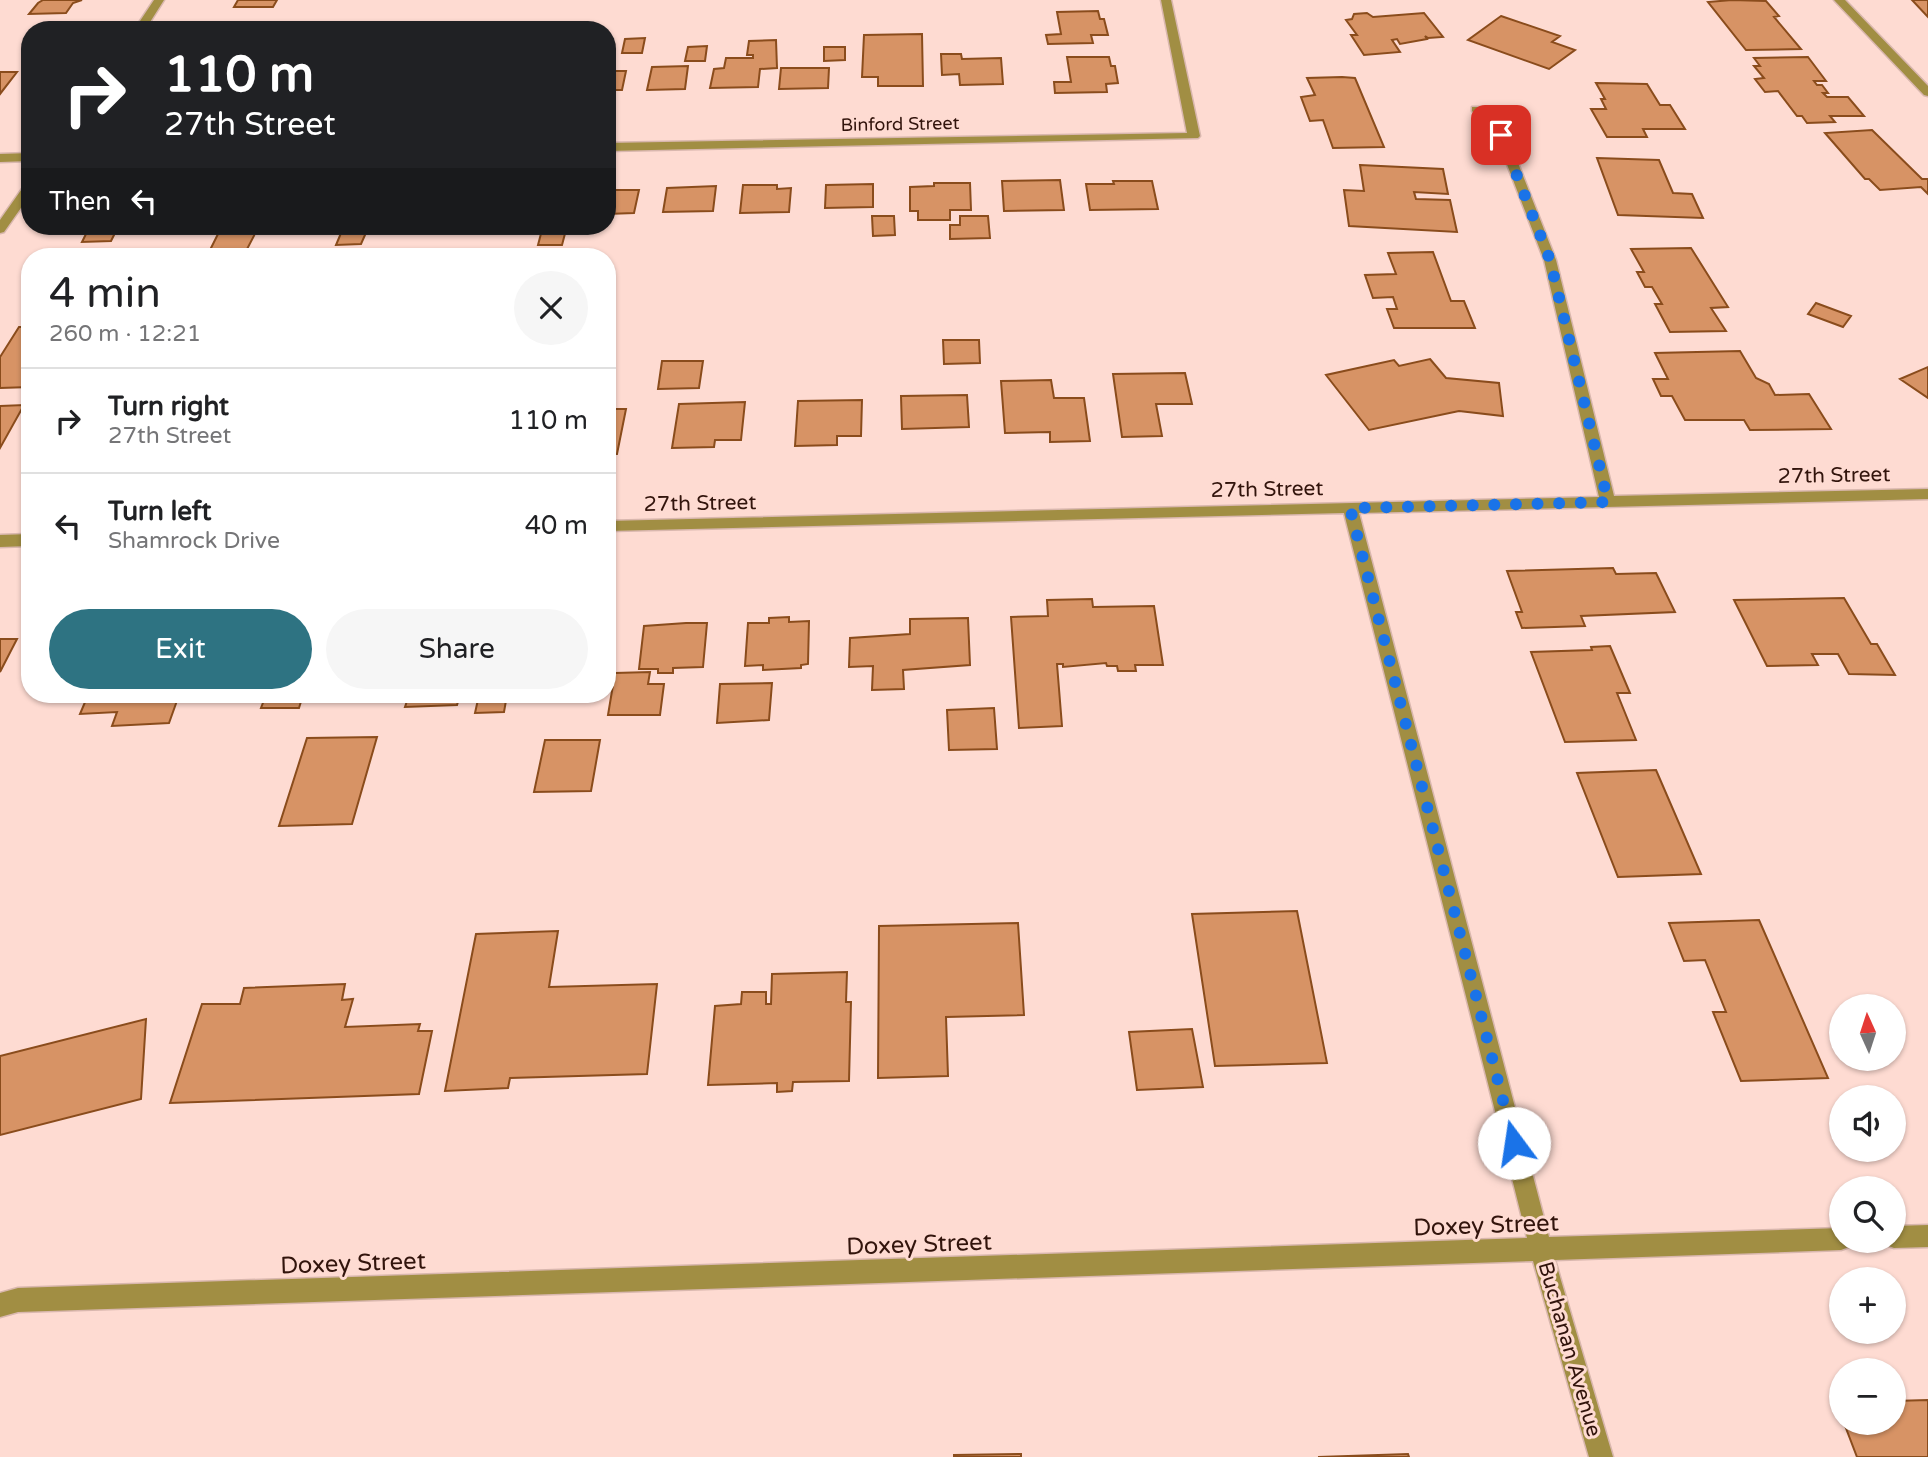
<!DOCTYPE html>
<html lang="en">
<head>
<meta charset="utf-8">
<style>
	body { margin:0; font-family:"Varela Round",sans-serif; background:#f6f6f6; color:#202124; height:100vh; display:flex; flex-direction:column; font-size:26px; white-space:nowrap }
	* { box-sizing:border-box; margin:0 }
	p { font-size:23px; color:#757577 }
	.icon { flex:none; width:38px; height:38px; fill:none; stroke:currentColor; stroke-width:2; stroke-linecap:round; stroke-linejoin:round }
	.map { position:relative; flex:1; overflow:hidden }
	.drawer { position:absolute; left:21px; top:248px; width:595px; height:455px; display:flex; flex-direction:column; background:#fff; border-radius:28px; box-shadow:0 2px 5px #0004 }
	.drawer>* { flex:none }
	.banner { position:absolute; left:21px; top:21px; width:595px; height:214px; border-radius:28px; box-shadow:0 2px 5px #0004; background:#202124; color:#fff; overflow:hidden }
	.needle { width:46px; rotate:357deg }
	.tools { position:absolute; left:1829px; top:994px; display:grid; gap:14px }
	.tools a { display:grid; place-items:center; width:77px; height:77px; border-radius:50%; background:#fff; box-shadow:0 2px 5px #0004; font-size:35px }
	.pin { position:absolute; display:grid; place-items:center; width:60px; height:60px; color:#fff; margin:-30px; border-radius:14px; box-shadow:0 4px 10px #0006 }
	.me { position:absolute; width:77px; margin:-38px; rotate:346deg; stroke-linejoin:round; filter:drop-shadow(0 0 5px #0008) }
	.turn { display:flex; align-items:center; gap:24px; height:147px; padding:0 28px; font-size:32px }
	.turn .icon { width:91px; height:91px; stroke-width:2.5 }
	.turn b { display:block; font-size:49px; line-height:60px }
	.then { display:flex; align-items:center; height:66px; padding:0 28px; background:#0003; gap:14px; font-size:26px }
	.round { display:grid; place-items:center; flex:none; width:74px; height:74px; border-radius:37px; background:#f6f6f6 }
	.summary { display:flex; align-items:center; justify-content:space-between; height:119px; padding:0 28px }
	h1 { font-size:42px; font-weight:600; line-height:52px }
	.action { display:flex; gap:14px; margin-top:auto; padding:14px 28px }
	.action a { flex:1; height:80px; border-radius:42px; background:#2e7382; color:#fff; font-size:28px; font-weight:600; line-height:80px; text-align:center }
	.action a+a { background:#f6f6f6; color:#202124 }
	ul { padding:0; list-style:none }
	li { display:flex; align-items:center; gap:21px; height:105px; padding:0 28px; border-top:2px solid #e0e0e0 }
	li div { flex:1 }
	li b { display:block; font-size:26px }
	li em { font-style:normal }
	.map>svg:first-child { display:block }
</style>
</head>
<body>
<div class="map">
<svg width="1928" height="1457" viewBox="0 0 1928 1457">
	<rect width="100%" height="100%" fill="#fedbd2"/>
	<!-- building -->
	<path fill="#d79365" stroke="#8a4c1c" stroke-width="2" d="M43,0h39l-9,3 -7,10 -37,1 9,-11z
		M238,0h39l-4,7h-39z
		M1732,0l34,1 13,15 -5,1 27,32 -55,1 -38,-48z
		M1912,0h16v17z
		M1098,11l2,8h4l4,16h-17l2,8 -45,1 -2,-9 15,-1 -4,-22z
		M1367,13l6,4 51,-4 19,24 -15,1 -3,-2 2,3 -27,5 -3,-5 -5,1 8,12 -36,3 -13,-20h6l-11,-15 6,-1 2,-5z
		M1501,16l59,20 -8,6 23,8 -26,19 -81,-29z
		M922,34l1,52h-45v-9h-16l2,-42z
		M645,38l-3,15h-20l3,-14z
		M776,40l1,28 -17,1 -2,18 -48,1 4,-19 10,-1 2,-10h27v-3h-6l2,-14z
		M707,46l-2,15h-20l3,-14z
		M824,47h21v13l-21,1z
		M941,54h20l1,5 39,-1 2,26 -43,1 -1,-11 -17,1z
		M1067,57h42l2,9h4l3,17 -12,1 1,8 -52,1 -1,-11h17z
		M1808,57l18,24h-12l3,4h5l6,8h-5l4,4h21l16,19h-34l5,6 -28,1 -5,-7h-5l-19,-25 -13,1 -10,-13 9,-1 -10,-12h6l-6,-8z
		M688,66l-3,23 -38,1 5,-23z
		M781,68h48l-1,20 -49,1z
		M607,71h19l-4,19h-15z
		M0,72h17l-17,22z
		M1342,77l13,1 29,69 -51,1 -10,-28 -13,1 -9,-24 14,-2 -8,-17z
		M1596,83l51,1 13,21h10l15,24h-42l4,8h-40l-16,-28h15l-5,-10h4z
		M1872,130l50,49h6v15l-7,-7 -41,3 -11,-11h-4l-40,-46z
		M1597,158l62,2 14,33 19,1 11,24 -85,-3z
		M1360,165l83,4 5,25 -34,-2 2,7 34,1 7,32 -108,-6 -5,-36 20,1z
		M1060,180l4,30 -60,1 -2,-30z
		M1113,181h39l6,28 -68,1 -4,-26h28z
		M934,183h36l1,27h-21v10h-32v-9h-8v-24l24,-1z
		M873,184v23l-48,1 1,-23z
		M743,185h34v4l14,-1 -2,24 -49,1z
		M716,186l-3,25 -50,1 4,-24z
		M607,190h32l-5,23 -27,1z
		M872,216h22l1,19 -22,1z
		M960,216h28l2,22 -40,1v-14h10z
		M84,226h45l-3,5h-10l-5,10 -29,1 5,-10h-7z
		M344,226h25l-8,18 -25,1z
		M543,226h24l-5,19h-24z
		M221,228h37l-13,25 -37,1z
		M1691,248l37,59 -17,1 15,23 -56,1 -15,-28h7l-10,-17h-7l-8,-15h7l-13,-23z
		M354,251h40l-3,6h-39z
		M1433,252l18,49h13l11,27h-81l-7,-19h10l-4,-12 -20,1 -8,-23 31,-1 -8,-21z
		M1816,303l35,13 -8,11 -35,-13z
		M19,327h11v60l-30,1v-31z
		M943,340h36l1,23 -36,1z
		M1740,351l16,27 13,6 6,11 34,-1 22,35 -81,1 -6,-10h-59l-13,-24h-11l-8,-17h15l-13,-26z
		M1430,359l16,19 53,5 4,33 -44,-5 -90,19 -43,-55 68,-15 5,6z
		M662,361h41l-4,27 -41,1z
		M1928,367v31l-28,-19z
		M1185,373l7,31h-36l6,32 -40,1 -9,-63z
		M1051,380l3,18h30l6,43 -40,1v-10l-45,1 -4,-52z
		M967,395l2,32 -67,2 -1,-33z
		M862,400l-1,36h-24v9l-42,1 3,-45z
		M745,402l-4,38h-26l-1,7 -42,1 7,-44z
		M24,405l-24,43v-42z
		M607,409h19l-9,45h-10z
		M1613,568l3,6 40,-1 19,39 -94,4 4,10 -63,2 -6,-16h6l-15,-41z
		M1844,598l27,46h6l18,31 -46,-1 -11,-20h-26l6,11 -51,1 -33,-66z
		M1092,599l1,8 61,-1 9,59h-28l1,6h-18l-1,-5h-10l-1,-3 -43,4v-3h-6l5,62 -43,2 -8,-111 37,-1 -1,-16z
		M789,617v5l20,-1 -1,43 -7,1v3l-38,2v-5l-18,1 3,-43h21v-5z
		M968,618l2,47 -67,5 1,19 -32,1 1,-24 -24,1 1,-29 60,-4v-15z
		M686,623h21l-4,44 -30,1v5h-15v-4h-19l5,-43z
		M0,639h17l-17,33z
		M1610,646l20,47h-13l19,47 -71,2 -34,-90 61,-2 -1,-3z
		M650,672l-2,12h16l-4,31h-52l7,-42z
		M772,683l-3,37 -52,3 3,-39z
		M88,695h91l-10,28 -57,3 5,-14 -37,2z
		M266,695h37l-4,13h-38z
		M409,695h51l-3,10 -52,2z
		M479,695h28l-3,17 -29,1z
		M994,708l3,41 -48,1 -2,-40z
		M377,737l-25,87 -73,2 28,-88z
		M545,740h55l-9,51 -57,1z
		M1656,770l45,104 -83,3 -41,-104z
		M1297,911l30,152 -112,3 -23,-152z
		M1759,920l69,158 -87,3 -28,-69h13l-21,-52 -21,1 -15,-38z
		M1018,923l6,92 -78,2 2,59 -70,2 1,-152z
		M558,931l-9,56 108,-3 -10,90 -137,4 -2,10 -63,3 31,-157z
		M847,972l-1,30h5l-2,79 -56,1 -1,9 -15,1v-9l-69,2 7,-79 26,-2 1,-12h24v12h5l1,-30z
		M345,984l-3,16 11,-1 -8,28 75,-3 -2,7h14l-13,63 -249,9 32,-99h38l4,-16z
		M146,1019l-5,80 -141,36v-79z
		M1192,1029l11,58 -66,3 -8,-58z
		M1928,1400v57h-71l-13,-34h50v-22z
		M1021,1454v3h-67v-2z
		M1408,1454l1,3h-91z"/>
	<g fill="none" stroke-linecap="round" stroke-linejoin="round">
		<defs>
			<path id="street" d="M154,0h10l-19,30h-11z
				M1161,0h10l29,136 -2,2 -591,13v-8l580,-10z
				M1834,0h11l83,86v10l-4,-1z
				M1472,107h8l27,28 49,125 58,236 314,-7v10l-569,14 190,724 292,-9v13h11l-3,6 -8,3 -286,10 58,197h-24l-56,-196 -1515,51 -18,5v-24l18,-5 1509,-50 -183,-725 -737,18v-10l992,-24 -55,-237 -48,-124 -24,-25z
				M30,153v8l-30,1v-8z
				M30,182v13l-26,37 -4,1v-13l26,-37z
				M30,534v12l-30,1v-12z
				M1928,1225v22l-34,1 -8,-3 -2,-4h10v-15z"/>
		</defs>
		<!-- street casing -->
		<use href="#street" stroke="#d9b7ae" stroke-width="3"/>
		<!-- street -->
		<use href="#street" fill="#a18e43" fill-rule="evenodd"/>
	</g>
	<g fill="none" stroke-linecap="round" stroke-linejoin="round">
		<!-- route -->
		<path stroke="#1a73e8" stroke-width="12" stroke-dasharray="0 21.6" d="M1501,135l49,125 58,242 -258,6 164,635"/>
	</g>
	<g text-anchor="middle" stroke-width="6" stroke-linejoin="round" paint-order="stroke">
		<!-- far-street labels -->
		<g font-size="18" fill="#32140c" stroke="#fedbd2">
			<text transform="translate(900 124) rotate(-1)" y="6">Binford Street</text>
		</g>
		<!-- street labels -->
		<g font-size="21" fill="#32140c" stroke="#fedbd2">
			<text transform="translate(1834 475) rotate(-1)" y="7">27th Street</text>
			<text transform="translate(1267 489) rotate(-1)" y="7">27th Street</text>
			<text transform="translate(700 503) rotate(-1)" y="7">27th Street</text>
			<text transform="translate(1570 1349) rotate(74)" y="7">Buchanan Avenue</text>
		</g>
		<!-- near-street labels -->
		<g font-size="24" fill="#32140c" stroke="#fedbd2">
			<text transform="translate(1486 1225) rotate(-2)" y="8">Doxey Street</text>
			<text transform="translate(919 1244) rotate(-2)" y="8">Doxey Street</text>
			<text transform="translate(353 1263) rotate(-2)" y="8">Doxey Street</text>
		</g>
	</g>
</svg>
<div class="tools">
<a><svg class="needle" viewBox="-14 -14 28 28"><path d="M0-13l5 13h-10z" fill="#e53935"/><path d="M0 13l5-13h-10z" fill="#757577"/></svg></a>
<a><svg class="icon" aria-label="sound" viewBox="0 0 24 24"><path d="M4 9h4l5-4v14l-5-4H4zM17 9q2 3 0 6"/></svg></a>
<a><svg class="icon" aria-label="search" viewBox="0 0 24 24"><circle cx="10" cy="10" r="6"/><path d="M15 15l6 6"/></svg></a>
<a>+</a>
<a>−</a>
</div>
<div class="pin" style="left:1501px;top:135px;background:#d93025"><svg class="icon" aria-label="arrive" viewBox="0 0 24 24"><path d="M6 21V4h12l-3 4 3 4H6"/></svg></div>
<svg class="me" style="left:1514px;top:1143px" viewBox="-20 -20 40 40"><circle r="19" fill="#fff"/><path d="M0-13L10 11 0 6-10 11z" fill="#1a73e8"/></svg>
<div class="banner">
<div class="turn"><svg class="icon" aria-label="right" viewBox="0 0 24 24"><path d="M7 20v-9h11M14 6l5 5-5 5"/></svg><div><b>110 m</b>27th Street</div></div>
<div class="then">Then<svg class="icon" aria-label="left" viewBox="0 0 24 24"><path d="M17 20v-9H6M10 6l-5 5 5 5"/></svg></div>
</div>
<section class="drawer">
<div class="summary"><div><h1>4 min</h1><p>260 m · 12:21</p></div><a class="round"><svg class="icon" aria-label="close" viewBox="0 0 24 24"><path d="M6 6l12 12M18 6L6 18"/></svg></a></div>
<ul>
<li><svg class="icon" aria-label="right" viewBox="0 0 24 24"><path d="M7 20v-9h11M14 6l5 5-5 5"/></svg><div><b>Turn right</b><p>27th Street</p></div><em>110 m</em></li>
<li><svg class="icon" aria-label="left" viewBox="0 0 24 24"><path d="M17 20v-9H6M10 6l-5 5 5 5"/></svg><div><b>Turn left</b><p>Shamrock Drive</p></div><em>40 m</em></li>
</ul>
<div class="action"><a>Exit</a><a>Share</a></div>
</section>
</div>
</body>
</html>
